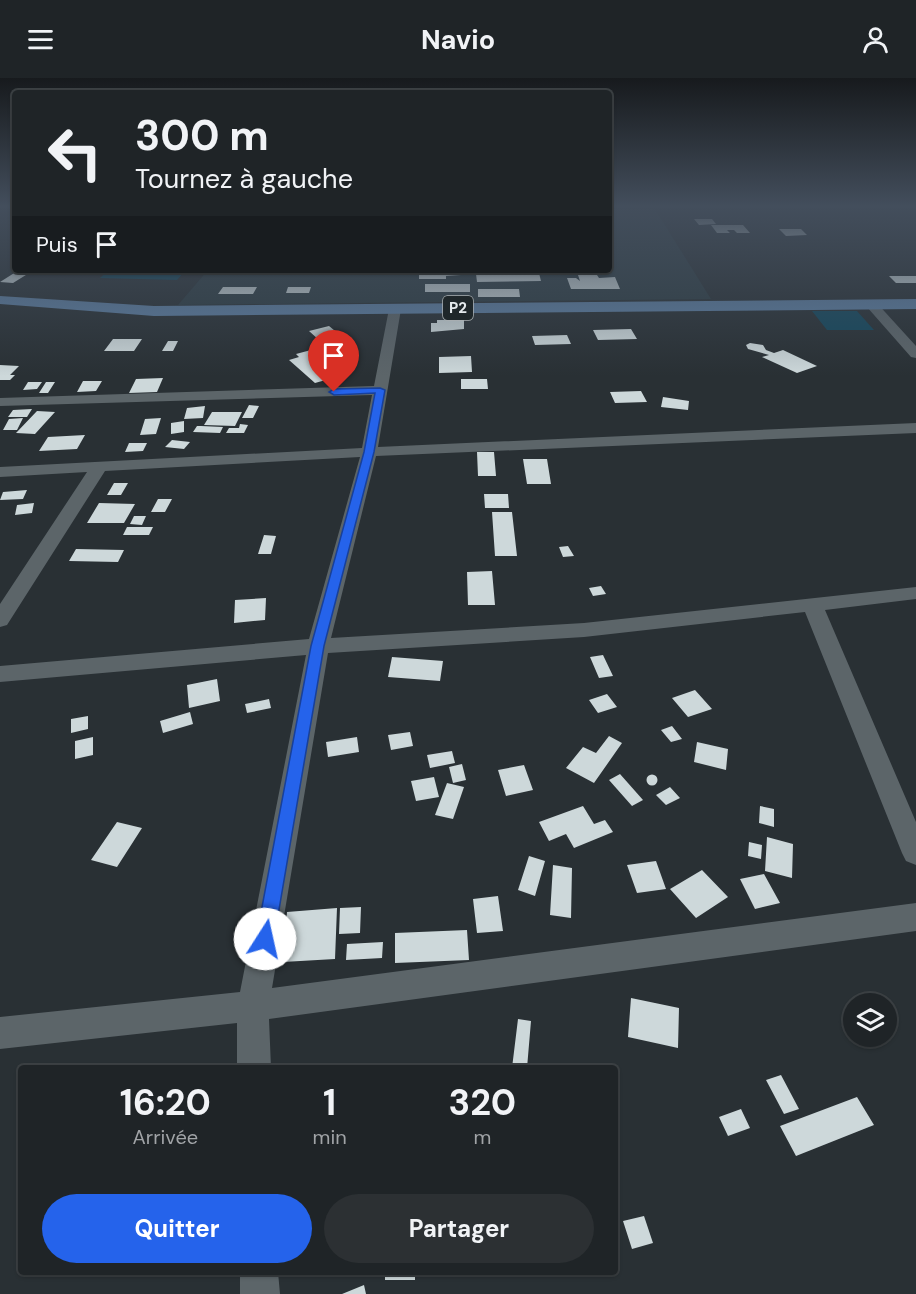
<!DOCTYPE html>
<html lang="fr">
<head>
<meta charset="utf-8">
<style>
	body { margin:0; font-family:"DM Sans",sans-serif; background:#2c3033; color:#f1f3f6; height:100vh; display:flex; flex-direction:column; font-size:22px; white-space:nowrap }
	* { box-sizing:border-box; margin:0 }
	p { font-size:20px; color:#a1a4a7 }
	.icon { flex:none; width:33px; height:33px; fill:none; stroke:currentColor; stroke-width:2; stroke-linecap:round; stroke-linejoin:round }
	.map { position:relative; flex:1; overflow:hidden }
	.side { position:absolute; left:18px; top:987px; width:600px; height:210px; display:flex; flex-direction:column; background:#1f2427; border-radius:6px; box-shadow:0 2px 4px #0004,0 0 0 2px #3c4144 }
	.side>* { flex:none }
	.hud { position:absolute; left:12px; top:12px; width:600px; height:183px; border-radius:6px; box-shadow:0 2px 4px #0004,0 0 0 2px #3c4144; background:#1f2427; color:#f1f3f6; overflow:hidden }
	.controls { position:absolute; left:843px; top:915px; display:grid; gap:12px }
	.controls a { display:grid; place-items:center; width:54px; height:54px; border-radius:50%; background:#1f2427; box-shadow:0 2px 4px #0004,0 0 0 2px #3c4144; font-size:30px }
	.pin { position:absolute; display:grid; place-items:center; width:51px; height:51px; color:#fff; margin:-62px -26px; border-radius:50% 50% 50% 0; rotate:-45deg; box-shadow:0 0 6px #0007 }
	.pin .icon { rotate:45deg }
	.me { position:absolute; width:66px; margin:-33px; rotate:10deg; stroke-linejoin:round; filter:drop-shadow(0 0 4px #0008) }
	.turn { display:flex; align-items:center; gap:21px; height:126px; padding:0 24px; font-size:27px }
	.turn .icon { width:78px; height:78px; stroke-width:2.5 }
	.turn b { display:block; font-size:42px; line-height:51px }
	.then { display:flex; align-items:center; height:57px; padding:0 24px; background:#0003; gap:12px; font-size:22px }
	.eta { display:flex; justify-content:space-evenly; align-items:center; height:102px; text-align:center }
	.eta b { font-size:36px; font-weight:700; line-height:42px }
	.primary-button { display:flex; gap:12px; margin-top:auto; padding:12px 24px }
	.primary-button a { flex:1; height:69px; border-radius:36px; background:#2563eb; color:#fff; font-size:24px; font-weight:700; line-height:69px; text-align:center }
	.primary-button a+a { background:#2c3033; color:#f1f3f6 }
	header { display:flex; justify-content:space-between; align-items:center; height:78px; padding:0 24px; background:#1f2427; font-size:27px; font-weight:700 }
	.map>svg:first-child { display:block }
</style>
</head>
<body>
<header><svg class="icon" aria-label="menu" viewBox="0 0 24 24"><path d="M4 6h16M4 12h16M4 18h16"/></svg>Navio<svg class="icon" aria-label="person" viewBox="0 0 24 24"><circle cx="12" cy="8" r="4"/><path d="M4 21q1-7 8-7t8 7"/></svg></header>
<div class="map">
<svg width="916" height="1216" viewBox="0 0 916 1216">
	<rect width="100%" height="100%" fill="#293034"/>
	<!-- built -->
	<path fill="#2d3c42" d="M609,128h44l58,93 -533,6 30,-35h401z"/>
	<!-- green -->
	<path fill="#14475c" d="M109,192h77l-9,10 -77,-2z
		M812,233h45l17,19h-47z"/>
	<!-- building -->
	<path fill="#cdd8da" d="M694,141h18l4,5 -17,1z
		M711,147h32l7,8h-13l-3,-3h-7l3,3h-13z
		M779,151h22l6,6 -21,1z
		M19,192h15l-21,13 -13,-1z
		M476,192v4l63,-1 2,8 -64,1 -1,-8 -30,2v3h-27v-7z
		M578,197h19l2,3 16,-1 5,12h-49l-4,-11h9l4,3z
		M889,198h27v7h-20z
		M425,206h45v8h-45z
		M223,209h34l-4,7h-35z
		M288,209h23l-2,6h-23z
		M478,211h41l1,8h-42z
		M437,242h27v9l-33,3v-9h6z
		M329,248l11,9 -21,5 -10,-9z
		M631,251l6,10 -39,1 -5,-10z
		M567,257l4,9 -36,1 -3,-9z
		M113,261h29l-8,12h-30z
		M168,263h10l-5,10h-11z
		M750,265l13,2 3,5 8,3 9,-3 34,16 -20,7 -35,-16 7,-2 -21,-6 -2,-4z
		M311,272l19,16 -6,1 16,9 -25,7 -26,-23 10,-3 -3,-3z
		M471,278l1,16 -33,1v-16z
		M0,287l19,1 -9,9h5l-5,5h-10z
		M163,300l-6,14 -28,1 7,-14z
		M461,301h26l1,10h-27z
		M83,303h19l-6,10 -19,1z
		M28,304h14l-5,7 -14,1z
		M46,304h9l-7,11h-9z
		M641,313l6,11 -32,1 -5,-11z
		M663,319l26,4 -1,9 -27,-3z
		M249,327l10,1 -6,12h-11z
		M205,328l-2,12 -19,1 3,-11z
		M32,331l-5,8h-19l5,-7z
		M37,333l18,1 -20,22 -19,-1z
		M212,334h30l-7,14 -31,-1z
		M23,340l-6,12h-14l6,-11z
		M161,340l-5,16 -16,1 5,-16z
		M184,343v11l-13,2v-11z
		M240,346l8,1 -4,8h-18l3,-5h10z
		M197,348h4l22,1 -3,6 -27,-1z
		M85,357l-8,14 -38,2 9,-14z
		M172,362l18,2 -6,7 -19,-2z
		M129,365h18l-4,8 -18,1z
		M477,374h17l2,24h-18z
		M523,381h24l4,25h-24z
		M114,405h14l-7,12h-14z
		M27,412l-4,9 -23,1 3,-8z
		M484,416h24l1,14h-24z
		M158,421h14l-7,13h-14z
		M34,425l-2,10 -17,2 2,-10z
		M99,425l36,1 -11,19h-37z
		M492,434h20l5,44h-22z
		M134,438h12l-4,9 -12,-1z
		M127,449h26l-4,8h-26z
		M264,457l12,1 -5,18h-13z
		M568,468l6,10 -11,1 -4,-10z
		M76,471l48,1 -6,12 -49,-1z
		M492,493l3,34h-27l-1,-33z
		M601,508l5,8 -13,2 -4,-8z
		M266,520l-1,22 -31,3 1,-23z
		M603,577l10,21 -14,2 -9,-21z
		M392,579l51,4 -3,20 -52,-4z
		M217,601l3,22 -31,7 -2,-23z
		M695,612l17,19 -24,8 -16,-19z
		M607,616l10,13 -19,6 -9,-13z
		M269,621l2,9 -24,5 -2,-9z
		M190,634l3,12 -30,9 -3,-12z
		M88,638v13l-17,4v-14z
		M672,648l10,13 -11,3 -10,-12z
		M410,654l3,14 -22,4 -3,-15z
		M609,658l13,7 -28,40 -28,-15 17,-21 13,6z
		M93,659v18l-18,4v-18z
		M357,659l2,15 -31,5 -2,-15z
		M697,664l31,7 -2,21 -32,-8z
		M452,673l3,12 -25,5 -3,-13z
		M462,686l4,16 -13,3 -4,-16z
		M524,687l9,25 -27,6 -8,-26z
		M620,696l23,26 -11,6 -23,-26z
		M646.5 702a5.5 5.5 0 1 1 11 0a5.5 5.5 0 1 1-11 0Z
		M434,699l5,20 -23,4 -5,-20z
		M447,705l17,4 -11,32 -18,-4z
		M670,709l10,11 -14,7 -10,-10z
		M583,728l11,18 11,-4 8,12 -39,16 -8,-14 -17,7 -10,-19z
		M760,728l14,3v18l-15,-4z
		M117,744l25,6 -25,39 -26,-7z
		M767,759l26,7 -1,34 -27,-7z
		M749,764l13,3 -1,14 -13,-3z
		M529,778l16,5 -10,35 -17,-6z
		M656,783l10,28 -29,4 -10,-28z
		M553,787l19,3 -1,50 -21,-3z
		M702,792l26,27 -32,21 -26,-29z
		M764,796l16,29 -25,6 -15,-30z
		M498,818l5,35 -26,2 -4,-34z
		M361,829l-1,26 -21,1 1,-26z
		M337,830l-2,51 -52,3 4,-50z
		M467,852l2,30 -74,3v-30z
		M383,864l-1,16 -36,2 1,-16z
		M631,920l48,10 -1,40 -50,-11z
		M518,941l13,2 -4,47h-15z
		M781,997l18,34 -15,5 -18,-34z
		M857,1019l17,28 -78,31 -16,-30z
		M741,1031l9,19 -22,8 -9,-19z
		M644,1138l9,27 -21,6 -9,-28z
		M385,1194h30v8h-30z
		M364,1207l2,9h-24z"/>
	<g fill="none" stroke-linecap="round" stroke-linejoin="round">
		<!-- minor -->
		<path fill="#5c6569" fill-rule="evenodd" d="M867,223h8l41,45v12l-5,-1 -44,-50z
			M395,227l6,4 -23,138 538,-24v10l-540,23 -45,182 253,-15 332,-36v12l-91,11 91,212v43l-10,-4 -4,-8 -97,-241 -221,25 -256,16 -56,335 644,-85v28l-647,88 2,49h-34v-45l-237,26v-32l240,-25 66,-337 -306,27v-16l309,-27 51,-182 -255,14 -98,154 -7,2v-23l87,-132 -87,5v-10l362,-19 10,-53 -372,11v-8l374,-12 15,-77z
			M240,1194h38l2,22h-40z"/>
		<!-- major -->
		<path fill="#5d7ea1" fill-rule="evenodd" d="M0,218l154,10 762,-7v10l-762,7 -154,-12z"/>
	</g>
	<!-- sky -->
	<linearGradient id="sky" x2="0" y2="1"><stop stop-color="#171a1d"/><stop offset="0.43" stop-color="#434e5c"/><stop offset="1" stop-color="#434e5c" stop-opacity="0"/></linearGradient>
	<rect width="916" height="298" fill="url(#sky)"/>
	<!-- route -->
	<path fill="#2563eb" stroke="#184099" stroke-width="1.5" d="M380,310l5,2 -11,62 -50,194 -50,293 -2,6 -7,3 -6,-3 -3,-6 55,-293 53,-194 11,-59 -41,2 -5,-3 5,-3z"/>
	<g text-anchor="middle" stroke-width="6" stroke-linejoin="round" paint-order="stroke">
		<!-- shield labels -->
		<rect fill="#1f272a" stroke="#aab0b2" stroke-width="1.5" x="443" y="218" width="30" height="24" rx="4.5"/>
		<g font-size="15" font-weight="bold" fill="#e5eaed">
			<text x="458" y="235">P2</text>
		</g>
	</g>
</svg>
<div class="controls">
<a><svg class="icon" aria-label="layers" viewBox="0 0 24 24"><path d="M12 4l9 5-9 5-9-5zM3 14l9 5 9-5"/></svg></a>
</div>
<div class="pin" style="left:334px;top:314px;background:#d93025"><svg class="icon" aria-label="arrive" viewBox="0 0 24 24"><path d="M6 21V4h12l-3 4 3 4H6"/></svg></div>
<svg class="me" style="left:265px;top:861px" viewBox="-20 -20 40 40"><circle r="19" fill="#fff"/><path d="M0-13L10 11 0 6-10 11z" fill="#2563eb"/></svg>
<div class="hud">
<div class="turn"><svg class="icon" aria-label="left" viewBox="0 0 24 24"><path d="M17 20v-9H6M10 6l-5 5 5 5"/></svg><div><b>300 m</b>Tournez à gauche</div></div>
<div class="then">Puis<svg class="icon" aria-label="arrive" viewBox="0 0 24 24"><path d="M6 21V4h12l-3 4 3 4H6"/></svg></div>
</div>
<section class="side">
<div class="eta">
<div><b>16:20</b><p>Arrivée</p></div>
<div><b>1</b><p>min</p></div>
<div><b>320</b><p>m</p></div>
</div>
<div class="primary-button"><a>Quitter</a><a>Partager</a></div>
</section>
</div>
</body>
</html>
